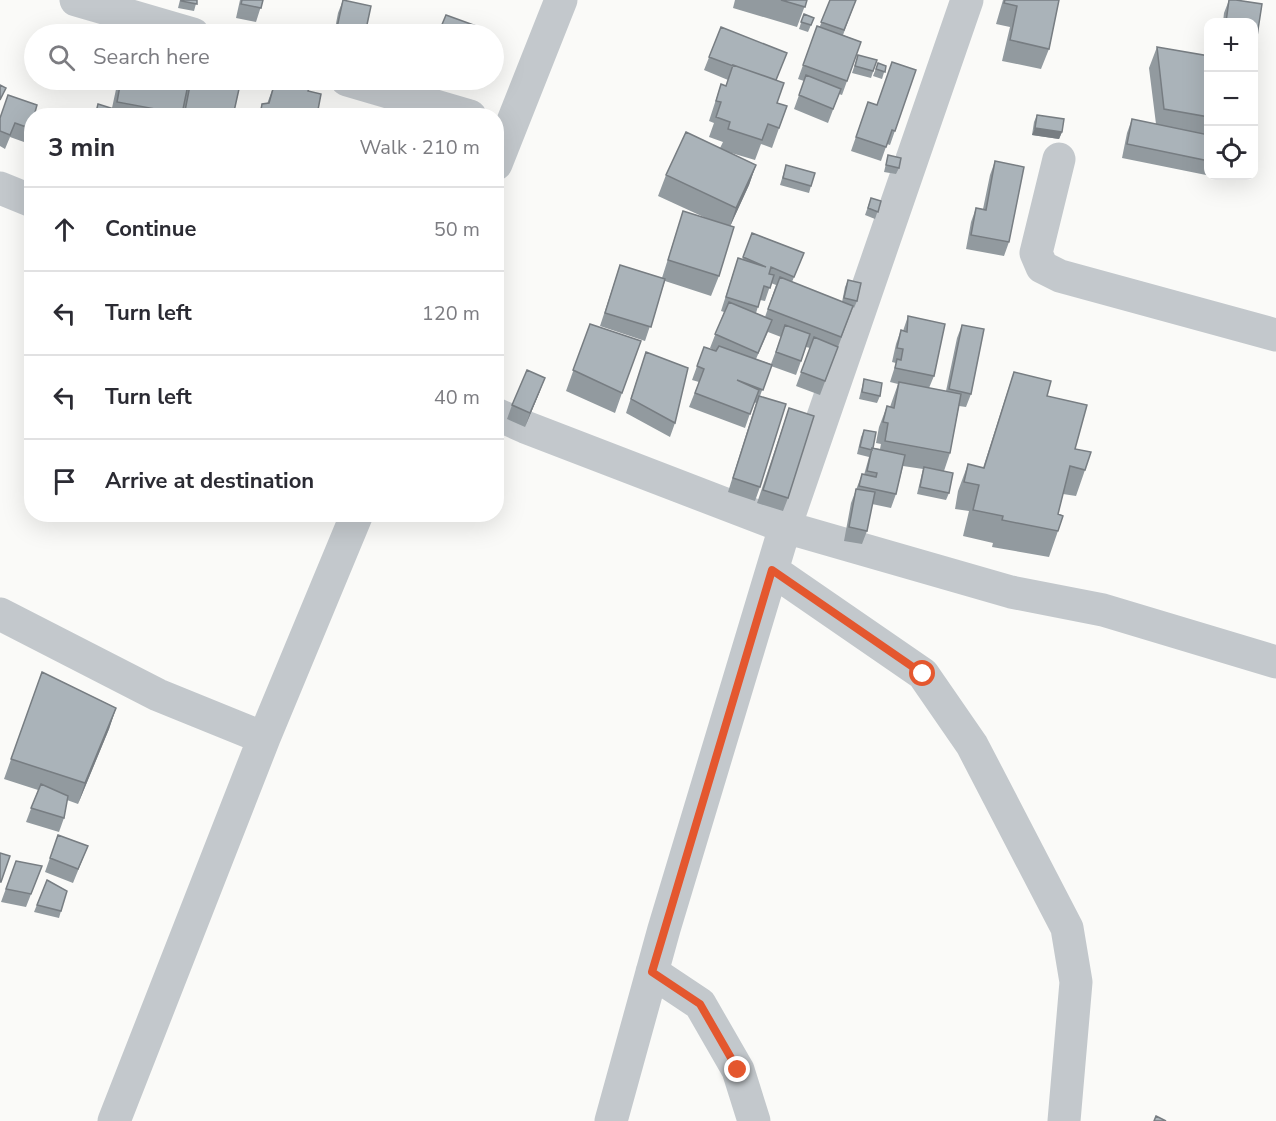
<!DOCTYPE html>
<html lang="en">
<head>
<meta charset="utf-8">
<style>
  :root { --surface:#fff; --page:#f2f2f3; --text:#2b2b33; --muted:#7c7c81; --line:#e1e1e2 }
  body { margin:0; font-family:"Nunito Sans",sans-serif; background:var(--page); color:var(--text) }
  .controls { position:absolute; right:18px; top:18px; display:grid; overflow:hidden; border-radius:12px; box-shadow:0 6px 24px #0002 }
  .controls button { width:54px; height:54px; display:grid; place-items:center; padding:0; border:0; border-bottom:2px solid var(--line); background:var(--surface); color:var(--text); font:30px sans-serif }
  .stop { position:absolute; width:18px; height:18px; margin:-14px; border:4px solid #e4572e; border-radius:50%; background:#fff }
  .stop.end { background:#e4572e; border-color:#fff; box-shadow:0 2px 6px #0008 }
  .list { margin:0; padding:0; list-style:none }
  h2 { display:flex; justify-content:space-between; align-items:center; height:78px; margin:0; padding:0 24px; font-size:26px }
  h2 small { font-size:20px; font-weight:400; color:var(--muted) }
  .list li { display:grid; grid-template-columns:39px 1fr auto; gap:18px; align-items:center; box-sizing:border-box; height:84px; padding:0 24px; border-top:2px solid var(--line) }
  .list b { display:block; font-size:22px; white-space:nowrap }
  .list em { font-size:20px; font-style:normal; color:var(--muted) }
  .icon { flex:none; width:33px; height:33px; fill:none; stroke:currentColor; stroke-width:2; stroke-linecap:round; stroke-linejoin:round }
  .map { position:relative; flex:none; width:1276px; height:1121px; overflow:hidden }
  .search { position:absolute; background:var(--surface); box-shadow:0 6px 24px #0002; left:24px; top:24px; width:480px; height:66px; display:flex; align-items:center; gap:15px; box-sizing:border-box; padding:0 21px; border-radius:33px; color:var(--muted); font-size:22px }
  .panel { position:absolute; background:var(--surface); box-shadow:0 6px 24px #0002; left:24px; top:108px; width:480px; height:414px; border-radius:24px }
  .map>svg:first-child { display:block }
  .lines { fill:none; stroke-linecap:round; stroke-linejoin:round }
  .minor { stroke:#c3c8cc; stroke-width:33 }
  .wall { fill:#929a9f; fill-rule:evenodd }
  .shaded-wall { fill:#777d82 }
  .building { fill:#aab3b9; stroke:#777d82; stroke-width:1.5 }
  .route { stroke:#e4572e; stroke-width:8 }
</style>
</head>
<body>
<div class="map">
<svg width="1276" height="1121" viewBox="0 0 1276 1121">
  <rect width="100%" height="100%" fill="#fafaf8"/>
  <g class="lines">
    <path class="minor" d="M76 0 193 34
      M347 80 470 116
      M1059 159 1036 253 1042 267 1060 276 1276 335
      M496 164 561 0
      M0 188 32 201
      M496 414 525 427 785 527 1011 592 1103 610 1276 662
      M772 570 923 674 972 745 1067 928 1076 982 1064 1121
      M0 614 158 695 264 738 357 514
      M652 972 700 1004 738 1070 754 1121
      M114 1121 264 738
      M611 1121 664 929 785 527 967 0"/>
  </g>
  <path class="wall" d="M180 0H197L194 11 178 8Z
    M240 0H263L256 22 236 18Z
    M343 0 365 34H334L338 13Z
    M735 0H807L797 27 733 8Z
    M830 0H856L843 35 861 42 842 95 839 94 828 123 794 109 804 81 798 79 817 26H820Z
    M1003 0H1059L1049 49 1041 69 1002 61 1010 27 996 24Z
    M1229 0H1236L1262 4 1255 49 1254 54V22H1223L1224 13Z
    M804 14 814 18 808 32 799 29Z
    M721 27 776 80 777 103 787 106 772 148 761 144 755 160 728 152 756 165 749 185 730 226 719 276 711 296 665 281 645 341 600 326 620 265 662 278 683 211 708 219 658 196 666 175 720 148 723 142 709 137 714 123 709 121 721 84 726 86 728 80 704 70Z
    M1157 47 1209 56V176H1217L1216 177 1122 158 1127 133 1132 119 1156 124 1149 68Z
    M858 55 877 60 871 78 852 73Z
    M878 63 886 66 882 79 873 76Z
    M916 70 890 145 887 144 881 161 851 151 868 102 877 105Z
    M118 80H241L233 116H94L112 108Z
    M275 82 308 91 317 115 319 116H258L262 104H267Z
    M1037 115 1062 132 1059 139 1032 135 1034 122Z
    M0 117 32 121 24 142 10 137 5 149 0 146Z
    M888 155 899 168 896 174 884 172Z
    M995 161 1009 242 1004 256 966 249 971 222 976 208 983 209 990 175Z
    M786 165 811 186 809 193 780 185Z
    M871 198 881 201 875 219 865 215Z
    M752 233 804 253 792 282 842 302 845 287 848 280 857 301 854 308 853 307 820 395 796 386 810 348 806 347 796 375 771 366 760 396V487L755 501 728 492 756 403 754 402 745 428 689 407 699 382 692 380 704 347 716 351 710 348 724 312 721 311 738 258 742 260ZM771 283 776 285 765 317 756 313 760 300 765 301ZM768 332 781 337 771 364 756 359Z
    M908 316 934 376 929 388 946 391 957 338 962 325 971 394 966 407 959 406 950 453 944 471 949 493 946 500 917 494 923 469 903 466 896 494 891 508 872 504 867 531 862 544 844 541 851 503 862 474 864 475 869 457 857 454 861 437 864 430 873 448 880 449 881 444 876 443 879 427 887 406 890 407 898 384 890 382 896 363 892 362 896 344 901 330 903 331Z
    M590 324 622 393 615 413 566 391Z
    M646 352 675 423 670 437 626 413Z
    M1014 372 1047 396 1085 470 1076 496 1063 494 1058 514V531L1049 557 992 547 993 543 963 536 969 511 955 509 958 491 968 464 983 468 1005 399Z
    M864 379 880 396 877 403 859 399Z
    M540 391 525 427 507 419 512 405Z
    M789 408 788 498 783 511 757 503Z
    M42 672 116 708 109 729 78 804 67 800 64 818 59 832 26 822 38 790 4 779Z
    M58 835 88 846 73 883 45 872Z
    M16 861 42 866 26 907 1 902Z
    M47 880 61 911 59 918 34 912Z"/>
  <path class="shaded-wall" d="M1035 128 1062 132 1059 139 1032 135Z
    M756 165 749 185 729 229 736 208Z
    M1228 176H1241L1240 178Z
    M545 378 540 391 525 427 530 413Z
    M116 708 109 729 78 804 85 783Z"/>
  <path class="building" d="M181 0H197V4L181 1Z
    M242 0H263L261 8 241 4Z
    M343 0 371 6 365 34H348L336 32Z
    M781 0H807L805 7Z
    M830 0H856L844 30 821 22Z
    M1005 0H1059L1049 49 1010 40 1017 6 1004 3Z
    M1229 0H1236L1262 4 1255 49H1254V22H1226Z
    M804 14 814 18 811 25 801 22Z
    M446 15 479 27 476 34H438Z
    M817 26 861 42 847 81 803 65Z
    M721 27 787 53 776 80 733 65V66L709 57Z
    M152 29 176 33V34H151Z
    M1157 47 1209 56V117L1164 109Z
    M858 55 877 60 873 71 855 66Z
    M892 62 916 70 895 131 892 130 886 147 856 137 868 102 877 105Z
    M878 63 886 66 885 72 876 69Z
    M733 65 784 83 777 103 787 106 779 128 768 124 762 140 728 129 730 122 716 117 721 102 716 101 721 84 726 86Z
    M806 75 841 89 833 109 799 95Z
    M121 80H189L182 114 117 102Z
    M191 80H241L233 116H184Z
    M311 81 308 91 321 94 317 115 319 116H260L262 104 269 103 275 82 285 85Z
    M0 85 6 88 0 100Z
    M8 95 37 105 34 116H32V121L29 128 15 123 10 135 0 131V118Z
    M98 104 136 116H95Z
    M1037 115 1064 119 1062 132 1035 128Z
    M1132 119 1209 135V161L1127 144Z
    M686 132 756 165 736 208 666 175Z
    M888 155 901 158 899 168 886 165Z
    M995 161 1024 167 1009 242 971 235 976 208 986 210Z
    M786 165 815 173 811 186 783 178Z
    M871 198 881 201 878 212 868 208Z
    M683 211 734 227 719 276 668 260Z
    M752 233 804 253 794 277 771 267 769 274 774 275 770 288 764 286 758 307 726 297 738 258 766 267 743 257Z
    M620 265 665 279 651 327 605 313Z
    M780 277 853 306 841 337 768 309Z
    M848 280 861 283 857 301 844 298Z
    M729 302 772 320 758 353 715 334Z
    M908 316 945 324 934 376 895 368 897 359 901 360 903 349 897 348 901 330 907 332Z
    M590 324 641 341 622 393 573 370Z
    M785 325 810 334 801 361 776 352Z
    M962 325 984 329 971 394 949 389Z
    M814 337 838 347 825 381 801 372Z
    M719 346 772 365 763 390 737 380 759 390 750 414 695 393 704 369 697 366 704 347 716 351Z
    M646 352 688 368 675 423 631 399Z
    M527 370 545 378 530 413 512 405Z
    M1014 372 1051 381 1047 396 1087 405 1075 449 1091 452 1085 470 1070 466 1058 514 1063 516 1058 531 1002 520 1003 516 973 510 979 485 964 482 968 464 984 468Z
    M864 379 882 383 880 396 862 392Z
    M899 382 961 394 950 453 885 441 888 423 883 422 887 406 894 408Z
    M759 396 786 404 760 487 733 478Z
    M789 408 814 416 788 498 763 490Z
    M864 430 876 432 873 448H872V450L860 447Z
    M872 448 905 455 896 494 859 486 862 474 876 477 877 473 867 471Z
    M924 467 953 473 949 493 920 487Z
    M856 489 875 492 867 531 849 527Z
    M42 672 116 708 85 783 11 759Z
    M41 784 68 796 64 818 31 808Z
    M58 835 88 846 78 869 50 858Z
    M0 853 10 856 1 882H0Z
    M16 861 42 866 31 894 6 889Z
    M47 880 67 891 61 911 37 905Z
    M1156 1116 1166 1121H1154Z"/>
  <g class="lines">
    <path class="route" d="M738 1070 700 1004 652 972 772 570 923 674"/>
  </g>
</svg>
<div class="controls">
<button>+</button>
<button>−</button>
<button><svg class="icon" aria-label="locate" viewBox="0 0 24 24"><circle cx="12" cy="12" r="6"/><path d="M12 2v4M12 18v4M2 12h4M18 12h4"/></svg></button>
</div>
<div class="stop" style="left:923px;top:674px"></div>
<div class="stop end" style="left:738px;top:1070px"></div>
<div class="search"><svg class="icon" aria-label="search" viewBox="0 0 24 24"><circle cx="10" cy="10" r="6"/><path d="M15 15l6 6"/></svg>Search here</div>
<section class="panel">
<h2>3 min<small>Walk · 210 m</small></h2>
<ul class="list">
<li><svg class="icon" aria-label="ahead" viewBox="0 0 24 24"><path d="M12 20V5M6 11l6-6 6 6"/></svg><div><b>Continue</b></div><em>50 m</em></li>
<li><svg class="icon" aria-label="left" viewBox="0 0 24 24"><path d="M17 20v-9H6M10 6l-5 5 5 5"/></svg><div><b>Turn left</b></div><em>120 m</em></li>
<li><svg class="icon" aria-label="left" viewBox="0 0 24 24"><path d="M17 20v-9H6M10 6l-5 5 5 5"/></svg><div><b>Turn left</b></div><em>40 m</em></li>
<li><svg class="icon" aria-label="arrive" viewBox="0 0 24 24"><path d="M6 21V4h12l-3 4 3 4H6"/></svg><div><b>Arrive at destination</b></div></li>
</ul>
</section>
</div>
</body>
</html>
